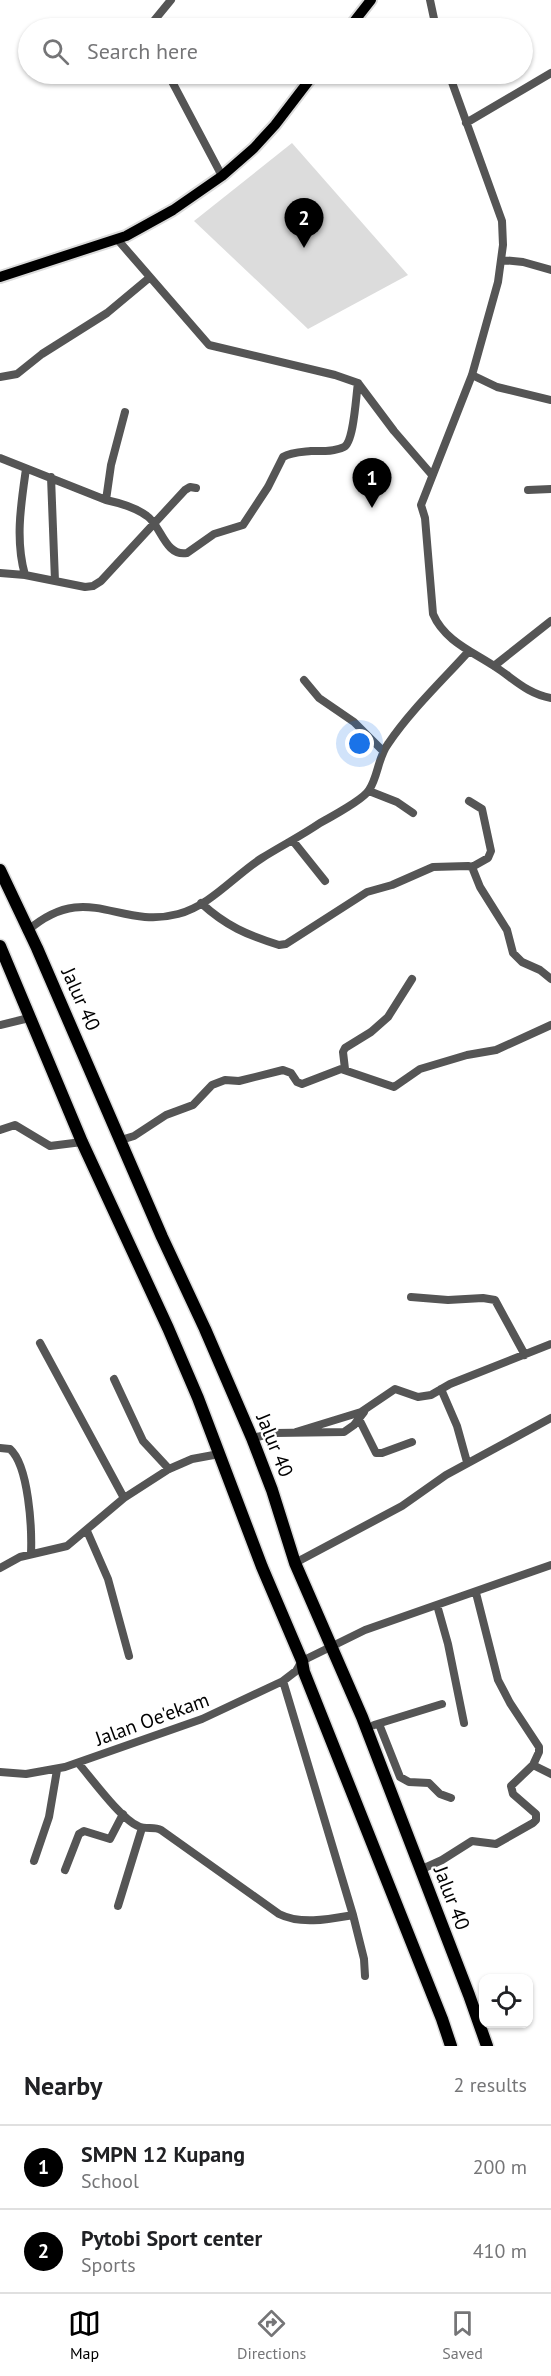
<!DOCTYPE html>
<html lang="en">
<head>
<meta charset="utf-8">
<style>
  :root { --surface:#fff; --page:#f6f6f6; --text:#202124; --muted:#757577; --line:#e0e0e0; --accent:#000 }
  body { margin:0; font-family:"PT Sans",sans-serif; background:var(--page); color:var(--text) }
  .controls { position:absolute; right:18px; bottom:18px; display:grid; overflow:hidden; border-radius:12px; box-shadow:0 2px 4px #0004 }
  .controls button { width:54px; height:54px; display:grid; place-items:center; padding:0; border:0; border-bottom:2px solid var(--line); background:var(--surface); color:var(--text); font:30px sans-serif }
  .you { position:absolute; left:360px; top:744px; width:21px; height:21px; margin:-15px; border:4px solid #fff; border-radius:50%; background:#1a73e8; box-shadow:0 0 0 9px #1a73e833 }
  .badge { display:grid; place-items:center; width:39px; height:39px; border-radius:50%; background:var(--accent); color:#fff; font-size:20px; font-weight:700 }
  .pin { position:absolute; translate:-50% -50px; filter:drop-shadow(0 2px 3px #0008) }
  .pin::after { content:''; position:absolute; top:32px; width:21px; height:18px; background:inherit; clip-path:polygon(0 0,100% 0,50% 100%) }
  .list { margin:0; padding:0; list-style:none }
  h2 { display:flex; justify-content:space-between; align-items:center; height:78px; margin:0; padding:0 24px; font-size:26px }
  h2 small { font-size:20px; font-weight:400; color:var(--muted) }
  .list li { display:grid; grid-template-columns:39px 1fr auto; gap:18px; align-items:center; box-sizing:border-box; height:84px; padding:0 24px; border-top:2px solid var(--line) }
  .list b { display:block; font-size:22px; white-space:nowrap }
  .list p { margin:0; font-size:20px; white-space:nowrap; color:var(--muted) }
  .list em { font-size:20px; font-style:normal; color:var(--muted) }
  .icon { flex:none; width:33px; height:33px; fill:none; stroke:currentColor; stroke-width:2; stroke-linecap:round; stroke-linejoin:round }
  .map { position:relative; flex:none; width:551px; height:2046px; overflow:hidden }
  .search { position:absolute; background:var(--surface); box-shadow:0 2px 4px #0004; left:18px; right:18px; top:18px; height:66px; display:flex; align-items:center; gap:15px; box-sizing:border-box; padding:0 21px; border-radius:33px; color:var(--muted); font-size:22px }
  .sheet { height:246px; background:var(--surface) }
  nav { display:flex; justify-content:space-around; align-items:center; box-sizing:border-box; height:84px; border-top:2px solid var(--line); background:var(--surface); font-size:16px; color:var(--muted) }
  nav a { display:grid; justify-items:center; gap:3px }
  nav .on { color:var(--accent) }
  .map>svg:first-child { display:block }
  .green { fill:#dcdcdc }
  .lines { fill:none; stroke-linecap:round; stroke-linejoin:round }
  .major-casing { stroke:#dbdbdb; stroke-width:14 }
  .highway-casing { stroke:#dbdbdb; stroke-width:15 }
  .minor { stroke:#555; stroke-width:8 }
  .major { stroke:#000; stroke-width:10 }
  .highway { stroke:#000; stroke-width:12 }
  .labels { text-anchor:middle; dominant-baseline:central; stroke-width:4.5; stroke-linejoin:round; paint-order:stroke }
  .street-label { font-size:20px; fill:#000; stroke:#fff }
</style>
</head>
<body>
<div class="map">
<svg width="551" height="2046" viewBox="0 0 551 2046">
  <rect width="100%" height="100%" fill="#fff"/>
  <path class="green" d="M292 143 408 275 308 329 194 221Z"/>
  <g class="lines">
    <defs>
      <path id="major" d="M349 28 371 0
        M0 277 126 236 173 210 222 176 254 148 275 125 314 74"/>
      <path id="highway" d="M0 870 37 948 162 1237 205 1329 252 1438 272 1490 295 1563 362 1717 469 1995 487 2046
        M0 946 82 1142 168 1328 198 1398 262 1567 302 1661 304 1672 442 2019 451 2046"/>
    </defs>
    <use href="#major" class="major-casing"/>
    <use href="#highway" class="highway-casing"/>
    <path class="minor" d="M430 0 436 28
      M148 28 171 0
      M168 74 222 176
      M449 74 502 221 503 245 498 282 472 375 421 505 425 518 433 614C444 640 471 651 494 666 513 678 527 694 551 698
      M466 123 551 73
      M117 239 209 345 335 375 358 383 394 431 432 475
      M502 260 523 262 551 270
      M472 375 497 387 551 400
      M0 377 17 374 42 354 107 313 149 278
      M0 458 106 500C120 503 135 507 147 516 161 525 165 557 187 553L214 534 243 525 268 487 283 457C291 452 302 452 311 451 321 451 334 452 344 447 354 442 356 395 358 383
      M26 469C21 504 15 540 25 575L85 587 93 586 101 581 185 490 190 487 196 488
      M51 477 55 581
      M528 490 551 489
      M106 500 111 465 125 412
      M0 573 25 575
      M494 666 551 621
      M304 680 319 698 354 722 383 751
      M369 791 397 802 413 813
      M469 801 482 809 491 851 488 858 472 867
      M293 841 325 881
      M201 903C226 926 247 935 279 945L286 944 367 892 392 885 433 867 468 866 472 867 480 887 507 930 513 953 522 962 540 970 551 979
      M27 931C87 879 118 930 178 914 210 906 235 875 262 858 281 846 301 836 320 823 331 817 364 799 369 790 378 777 378 757 388 744 411 710 442 681 469 651
      M0 1025 29 1018
      M345 1069 343 1052 345 1048 371 1032 388 1017 412 979
      M0 1130 15 1125 50 1146 82 1142
      M121 1140 134 1136 166 1115 193 1105 212 1085 225 1080 239 1081 283 1070 291 1073 297 1082 302 1084 341 1069 394 1087 420 1069 467 1055 496 1050 551 1025
      M411 1297 448 1300 483 1298 495 1300 525 1355
      M40 1343 124 1498
      M114 1379 143 1441 169 1469
      M441 1389 457 1426 467 1462
      M358 1417 376 1453H382L412 1442
      M296 1432 361 1412 395 1389 418 1397 431 1395 450 1384 551 1344
      M252 1438 275 1433 344 1432 354 1425 364 1412
      M0 1448 10 1449C29 1466 32 1529 31 1554
      M87 1531 108 1579 129 1656
      M295 1563 402 1506 446 1475 551 1418
      M0 1568 20 1557 67 1546 124 1498 169 1469 192 1459 219 1454
      M476 1593 498 1680 510 1703 539 1747V1752L533 1765
      M437 1605 448 1644 464 1723
      M283 1681 353 1915 364 1959 365 1976
      M379 1724 400 1777 409 1782 429 1783 440 1794 451 1798
      M374 1725 442 1704
      M79 1764C92 1779 121 1819 138 1826 146 1830 154 1826 161 1830L279 1914C301 1925 330 1919 353 1915
      M0 1772 26 1774 65 1767 202 1719 283 1681 296 1671 302 1661 365 1630 551 1565
      M34 1861 49 1817 57 1770
      M65 1870 79 1834 84 1831 110 1839 123 1814
      M420 1870 442 1860 472 1841 496 1844 533 1823 536 1820V1814L513 1794 511 1786 533 1765 551 1774
      M118 1906 142 1828"/>
    <use href="#major" class="major"/>
    <use href="#highway" class="highway"/>
  </g>
  <g class="labels">
    <g class="street-label">
      <text transform="translate(81 999) rotate(66)">Jalur 40</text>
      <text transform="translate(275 1445) rotate(68)">Jalur 40</text>
      <text transform="translate(152 1719) rotate(-20)">Jalan Oe'ekam</text>
      <text transform="translate(452 1898) rotate(69)">Jalur 40</text>
    </g>
  </g>
</svg>
<div class="controls">
<button><svg class="icon" aria-label="locate" viewBox="0 0 24 24"><circle cx="12" cy="12" r="6"/><path d="M12 2v4M12 18v4M2 12h4M18 12h4"/></svg></button>
</div>
<div class="you"></div>
<div class="pin badge" style="left:372px;top:508px">1</div>
<div class="pin badge" style="left:304px;top:248px">2</div>
<div class="search"><svg class="icon" aria-label="search" viewBox="0 0 24 24"><circle cx="10" cy="10" r="6"/><path d="M15 15l6 6"/></svg>Search here</div>
</div>
<section class="sheet">
<h2>Nearby<small>2 results</small></h2>
<ul class="list">
<li><span class="badge">1</span><div><b>SMPN 12 Kupang</b><p>School</p></div><em>200 m</em></li>
<li><span class="badge">2</span><div><b>Pytobi Sport center</b><p>Sports</p></div><em>410 m</em></li>
</ul>
</section>
<nav>
<a class="on"><svg class="icon" aria-label="map" viewBox="0 0 24 24"><path d="M3 6l6-2 6 2 6-2v14l-6 2-6-2-6 2zM9 4v14M15 6v14"/></svg>Map</a>
<a><svg class="icon" aria-label="directions" viewBox="0 0 24 24"><path d="M12 3l9 9-9 9-9-9zM9 14v-3h6M13 9l2 2-2 2"/></svg>Directions</a>
<a><svg class="icon" aria-label="saved" viewBox="0 0 24 24"><path d="M7 4h10v16l-5-4-5 4z"/></svg>Saved</a>
</nav>
</body>
</html>
